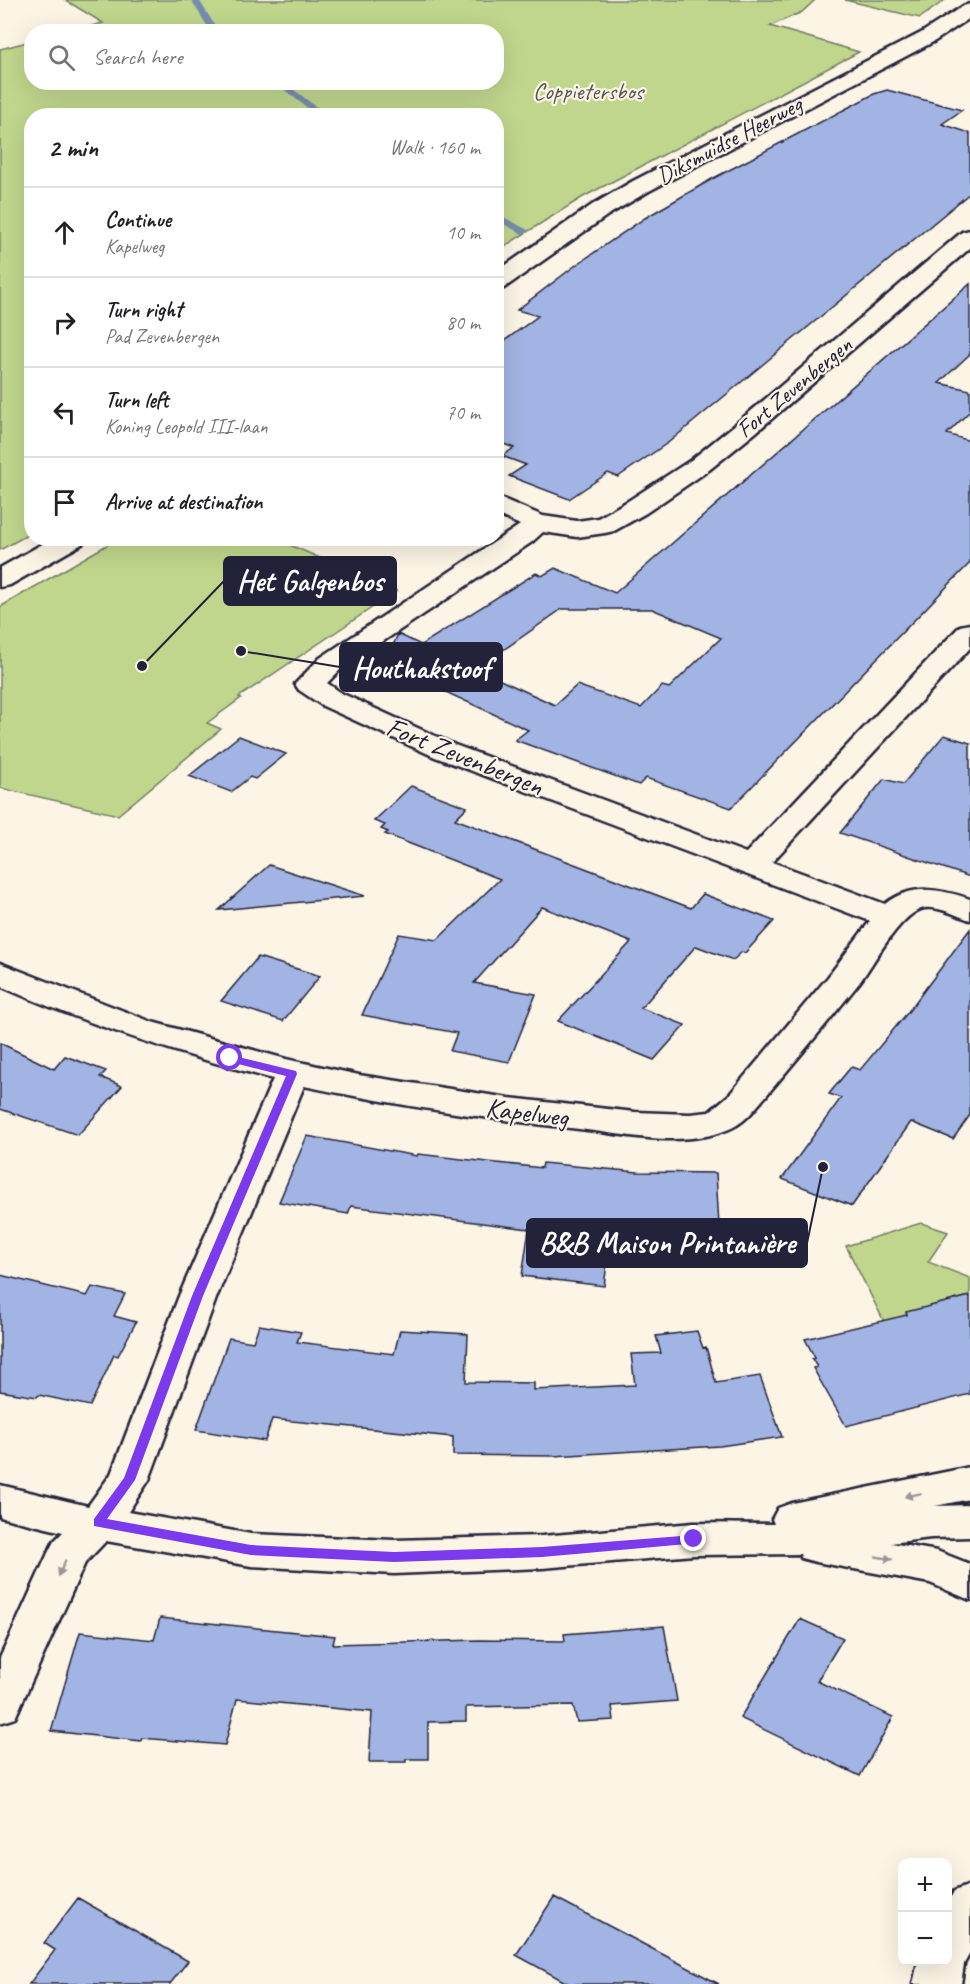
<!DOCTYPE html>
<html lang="en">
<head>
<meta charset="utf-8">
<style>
  :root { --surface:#fff; --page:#f2f2f2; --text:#202124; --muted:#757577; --line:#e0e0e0 }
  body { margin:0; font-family:Caveat,sans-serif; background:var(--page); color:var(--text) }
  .controls { position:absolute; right:18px; bottom:18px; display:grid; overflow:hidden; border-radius:12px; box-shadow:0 6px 24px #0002 }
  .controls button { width:54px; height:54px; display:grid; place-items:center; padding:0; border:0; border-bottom:2px solid var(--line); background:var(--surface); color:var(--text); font:30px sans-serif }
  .stop { position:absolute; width:18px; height:18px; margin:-14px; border:4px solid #7c3aed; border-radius:50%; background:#fff }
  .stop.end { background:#7c3aed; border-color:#fff; box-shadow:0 2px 6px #0008 }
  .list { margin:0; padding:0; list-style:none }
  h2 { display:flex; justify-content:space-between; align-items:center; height:78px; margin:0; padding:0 24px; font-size:26px }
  h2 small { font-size:20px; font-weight:400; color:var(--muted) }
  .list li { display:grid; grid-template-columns:39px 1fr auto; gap:18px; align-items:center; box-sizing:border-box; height:90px; padding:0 24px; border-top:2px solid var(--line) }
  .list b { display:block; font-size:22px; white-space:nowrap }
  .list p { margin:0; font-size:20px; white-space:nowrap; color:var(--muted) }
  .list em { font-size:20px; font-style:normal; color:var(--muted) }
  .icon { flex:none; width:33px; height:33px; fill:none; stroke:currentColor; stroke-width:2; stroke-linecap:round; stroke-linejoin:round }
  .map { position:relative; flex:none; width:970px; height:1984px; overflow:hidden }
  .search { position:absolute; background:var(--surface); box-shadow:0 6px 24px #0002; left:24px; top:24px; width:480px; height:66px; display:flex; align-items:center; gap:15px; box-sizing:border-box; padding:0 21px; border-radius:24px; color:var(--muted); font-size:22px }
  .panel { position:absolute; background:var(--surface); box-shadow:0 6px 24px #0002; left:24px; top:108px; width:480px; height:438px; border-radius:24px }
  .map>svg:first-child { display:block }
  .green { fill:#bfd68c; stroke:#707c64; stroke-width:1.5 }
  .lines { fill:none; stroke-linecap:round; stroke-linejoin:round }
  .stream { fill:#778dac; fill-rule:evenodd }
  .building { fill:#a2b4e3; stroke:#22223b; stroke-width:1.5; fill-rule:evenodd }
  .minor-casing { stroke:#22223b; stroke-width:5 }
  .major-casing { stroke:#22223b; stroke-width:5 }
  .minor { fill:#fcf5e5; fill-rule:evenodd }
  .major { fill:#fcf5e5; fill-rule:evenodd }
  .oneway { fill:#9a9698 }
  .route { fill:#7c3aed }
  .labels { text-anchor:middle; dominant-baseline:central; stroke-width:4.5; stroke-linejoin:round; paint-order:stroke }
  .far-park-label { font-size:24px; fill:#515853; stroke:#fcf5e5 }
  .far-street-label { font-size:24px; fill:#22223b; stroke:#fcf5e5 }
  .street-label { font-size:28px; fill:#22223b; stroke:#fcf5e5 }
  .leader { fill:none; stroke:#22223b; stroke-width:2 }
  .callout-dot { fill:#22223b; stroke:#fcf5e5; stroke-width:2 }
  .callout { fill:#22223b; stroke:#22223b; stroke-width:2 }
  .callout-label { font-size:30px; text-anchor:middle; font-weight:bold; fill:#fff }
</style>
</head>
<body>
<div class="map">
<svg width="970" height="1984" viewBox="0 0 970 1984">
  <rect width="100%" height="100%" fill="#fcf5e5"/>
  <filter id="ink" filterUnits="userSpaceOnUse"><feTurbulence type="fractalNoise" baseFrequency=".0167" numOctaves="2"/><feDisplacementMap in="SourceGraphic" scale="12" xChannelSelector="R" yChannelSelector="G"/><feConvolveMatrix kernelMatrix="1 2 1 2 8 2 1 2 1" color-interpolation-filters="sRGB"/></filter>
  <g filter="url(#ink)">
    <path class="green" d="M65 0H815L802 12 770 26 859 52 583 197 497 251 496 116H32L31 533 0 550V49L31 41 32 82H496V32L71 31 103 23Z
      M845 0H945L920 18Z
      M117 539H276L397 591 239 697 241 698 207 723 221 729 118 815 0 788V607Z
      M921 1223 948 1232 928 1262 970 1278V1296L906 1313 954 1393 923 1399 846 1246Z"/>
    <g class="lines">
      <path class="stream" d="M191 0H199L219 32H211Z
        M274 82H284L328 116H318Z
        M496 213 528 230 529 232 522 234 496 220Z"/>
    </g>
    <path class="building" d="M887 90 962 110 942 124 970 133V193L669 442 618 477 608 473 569 499 509 476 526 465 502 456 514 448 496 441V347L538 316 517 310 576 265 645 218 712 179 874 94Z
      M970 284V354L939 383 970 390V411L947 434 970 441V563L731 808 646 778 639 785 515 740 528 730 385 664 398 634 421 645 536 573 542 576 555 568 615 593ZM562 609H652L721 638 669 688 662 686 641 708 577 685 555 705 476 669Z
      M944 735 970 743V877L840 833 884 779 903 784Z
      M239 736 286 754 255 779 250 777 231 792 189 776Z
      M411 786 467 807 455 819 691 908 703 894 774 921 745 953 742 952 733 960 696 946 641 1008 685 1025 654 1060 558 1021 631 942 542 907 474 983 536 994 509 1062 450 1051 457 1033 362 1015 399 934 437 940 500 879 385 834 388 832 381 829 385 825 374 821Z
      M269 865 365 896 219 910Z
      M970 929V1115L953 1139 911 1122 852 1206 782 1179 841 1098 829 1094 851 1067 860 1070 908 1012Z
      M258 957 320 976 283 1021 221 1001Z
      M0 1043 54 1069 65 1056 106 1071 100 1077 122 1086 78 1135 0 1109Z
      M307 1136 417 1156 418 1154 542 1168 543 1163 638 1172 716 1173 720 1243 610 1241 604 1286 522 1276 529 1229 351 1206 348 1214 279 1202Z
      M0 1275 87 1296 92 1287 125 1294 114 1316 136 1322 118 1356 114 1355 90 1406 39 1395 37 1397 0 1391Z
      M970 1296V1394L846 1426 813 1368 817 1367 812 1359 815 1358 805 1339 907 1315 906 1312Z
      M259 1325 301 1332 297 1342 394 1354 400 1330 468 1334 466 1382 534 1383V1390L635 1385 631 1354 661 1353 656 1336 697 1331 703 1348 706 1347 716 1383 760 1376 782 1437 720 1446 553 1456 453 1455V1437L272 1419 265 1441 196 1430 229 1338 253 1342Z
      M160 1618 335 1636 333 1644 479 1640 565 1641 564 1634 664 1626 677 1701 612 1706 614 1720 577 1722 573 1705 466 1707V1721L428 1722V1759H406V1762H369L372 1712 237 1699 225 1745 142 1738 141 1741 51 1731 80 1632 154 1640Z
      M800 1619 843 1638 817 1681 893 1717 860 1776 740 1718Z
      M554 1897 719 1984H569L516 1955Z
      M78 1898 188 1961 170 1984H29L55 1950 44 1943Z"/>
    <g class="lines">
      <defs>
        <path id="minor" d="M970 4V18L935 41 649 191 608 215 504 288 496 290V272L592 205 633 181 921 33 963 6Z
          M970 230V248L755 433 709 470 646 513 614 531 605 533 577 537 543 532 532 542 340 670 327 683 343 694 455 745 746 853 960 626 970 624V648L772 862 885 904C912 883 940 889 970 899V920C957 916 935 904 921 909 898 917 874 963 859 983 825 1026 789 1069 753 1111 740 1126 726 1132 706 1136 665 1144 620 1134 579 1129 487 1119 395 1105 304 1086L217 1296 149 1480 128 1512 251 1534 394 1540 542 1536 694 1523 774 1524 772 1519 778 1508 792 1503 970 1467V1499L935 1506 970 1505V1537L931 1538 891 1543 937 1551 970 1564V1600L930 1583 816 1562 801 1558 800 1554 694 1555 542 1568 394 1574 251 1566 106 1541 85 1563 15 1718 0 1723V1658L48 1553 54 1541 63 1532 0 1517V1485L88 1506 111 1474 179 1296 273 1079C179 1054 89 1025 0 986V963L152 1022 286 1059 359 1075 509 1098 635 1112 690 1114 709 1112 729 1095 828 977 870 921 435 757 323 706 299 690 295 684 320 658 520 525 496 514V496L543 516 577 521 598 518 628 501 691 460 737 423 962 232Z
          M53 538H86L82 544 10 585 0 587V568Z"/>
        <path id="major" d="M970 1885V1953L964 1964 961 1984H913L918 1962H948V1903L954 1891Z"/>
      </defs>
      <use href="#minor" class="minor-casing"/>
      <use href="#major" class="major-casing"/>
      <use href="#minor" class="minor"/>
      <use href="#major" class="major"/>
    </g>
    <defs><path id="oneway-solid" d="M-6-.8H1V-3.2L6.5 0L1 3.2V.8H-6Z" transform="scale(1.5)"/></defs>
    <g class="oneway">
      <use href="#oneway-solid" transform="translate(913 1495) rotate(168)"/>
      <use href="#oneway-solid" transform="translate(884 1558) rotate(10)"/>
      <use href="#oneway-solid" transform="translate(62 1568) rotate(114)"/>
    </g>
  </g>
  <path class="route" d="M230 1055 296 1071 297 1074 203 1296 135 1480 107 1519 251 1545 394 1552 542 1547 694 1535 700 1539 698 1543 542 1557 394 1562 251 1555 94 1526V1519L124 1478 192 1296 286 1076 226 1061V1056Z"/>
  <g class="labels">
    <g class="far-park-label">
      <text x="588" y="91">Coppietersbos</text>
    </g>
    <g class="far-street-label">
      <text transform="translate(729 140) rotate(-28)">Diksmuidse Heerweg</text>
      <text transform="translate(794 387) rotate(-40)">Fort Zevenbergen</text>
    </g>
    <g class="street-label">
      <text transform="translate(465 756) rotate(22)">Fort Zevenbergen</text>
      <text transform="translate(527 1112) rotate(7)">Kapelweg</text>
    </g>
  </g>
  <path class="leader" d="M142 666L224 581M241 651L340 667M823 1167L807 1243"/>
  <g class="callout-dot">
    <circle cx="142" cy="666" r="6"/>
    <circle cx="241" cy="651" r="6"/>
    <circle cx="823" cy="1167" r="6"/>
  </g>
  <g class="callout">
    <rect x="224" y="557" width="172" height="48" rx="6"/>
    <rect x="340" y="643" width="162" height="48" rx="6"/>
    <rect x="527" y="1219" width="280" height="48" rx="6"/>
  </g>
  <g class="callout-label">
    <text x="310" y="591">Het Galgenbos</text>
    <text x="421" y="678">Houthakstoof</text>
    <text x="667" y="1253">B&amp;B Maison Printanière</text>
  </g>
</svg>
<div class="controls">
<button>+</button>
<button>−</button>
</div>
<div class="stop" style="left:230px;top:1058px"></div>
<div class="stop end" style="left:694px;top:1539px"></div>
<div class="search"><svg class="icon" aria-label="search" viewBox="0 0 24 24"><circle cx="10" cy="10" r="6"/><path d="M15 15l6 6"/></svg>Search here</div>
<section class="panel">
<h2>2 min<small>Walk · 160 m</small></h2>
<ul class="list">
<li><svg class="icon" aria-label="ahead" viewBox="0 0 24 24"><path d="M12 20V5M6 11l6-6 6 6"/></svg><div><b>Continue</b><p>Kapelweg</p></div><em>10 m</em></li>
<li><svg class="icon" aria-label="right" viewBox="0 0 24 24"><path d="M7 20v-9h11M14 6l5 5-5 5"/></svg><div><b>Turn right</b><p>Pad Zevenbergen</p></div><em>80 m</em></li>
<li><svg class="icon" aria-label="left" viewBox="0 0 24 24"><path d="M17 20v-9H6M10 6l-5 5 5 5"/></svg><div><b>Turn left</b><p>Koning Leopold III-laan</p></div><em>70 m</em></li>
<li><svg class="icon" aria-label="arrive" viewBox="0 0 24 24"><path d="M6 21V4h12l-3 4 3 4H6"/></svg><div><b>Arrive at destination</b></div></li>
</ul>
</section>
</div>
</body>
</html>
